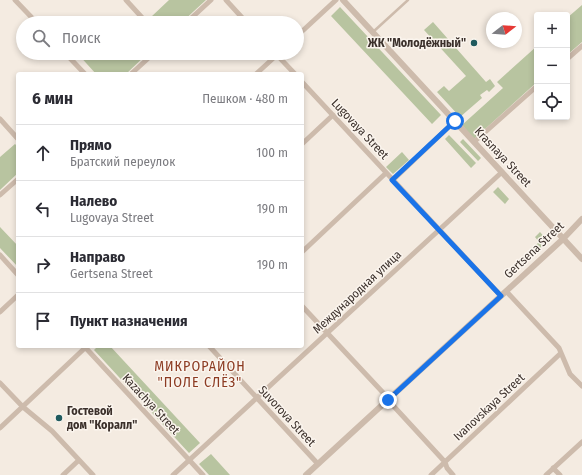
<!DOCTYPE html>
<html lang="ru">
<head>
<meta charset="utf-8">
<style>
  :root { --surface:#fff; --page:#f2f2f3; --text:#2b2b33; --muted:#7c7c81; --line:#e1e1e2 }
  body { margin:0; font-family:"Fira Sans Condensed",sans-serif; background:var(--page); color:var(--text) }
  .controls { position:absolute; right:12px; top:12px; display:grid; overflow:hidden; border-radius:4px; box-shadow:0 2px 6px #0003 }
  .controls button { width:36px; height:36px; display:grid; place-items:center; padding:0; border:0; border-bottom:1px solid var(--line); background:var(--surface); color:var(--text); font:20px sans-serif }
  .compass { position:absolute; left:486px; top:12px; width:36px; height:36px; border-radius:50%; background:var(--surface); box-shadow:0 2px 6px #0003; rotate:73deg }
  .stop { position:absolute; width:12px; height:12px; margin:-9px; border:3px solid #1a73e8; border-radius:50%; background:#fff }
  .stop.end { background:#1a73e8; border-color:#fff; box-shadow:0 1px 4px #0008 }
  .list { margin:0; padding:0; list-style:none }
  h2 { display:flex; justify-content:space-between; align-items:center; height:52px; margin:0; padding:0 16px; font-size:17px }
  h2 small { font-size:13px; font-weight:400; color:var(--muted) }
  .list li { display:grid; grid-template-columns:26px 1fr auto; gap:12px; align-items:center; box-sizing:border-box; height:56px; padding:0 16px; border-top:1px solid var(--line) }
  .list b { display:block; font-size:15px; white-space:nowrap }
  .list p { margin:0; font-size:13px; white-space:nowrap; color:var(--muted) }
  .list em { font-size:13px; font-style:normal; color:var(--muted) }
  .icon { flex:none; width:22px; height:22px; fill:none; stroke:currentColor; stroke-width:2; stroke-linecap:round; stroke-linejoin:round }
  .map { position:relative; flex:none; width:582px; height:475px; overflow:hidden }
  .search { position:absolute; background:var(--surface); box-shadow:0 2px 6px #0003; left:16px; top:16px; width:288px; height:44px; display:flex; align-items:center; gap:10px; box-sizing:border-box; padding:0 14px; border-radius:22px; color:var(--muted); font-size:15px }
  .panel { position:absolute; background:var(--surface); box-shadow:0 2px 6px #0003; left:16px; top:72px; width:288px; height:276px; border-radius:4px }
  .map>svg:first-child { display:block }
  .green { fill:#b8c4a0 }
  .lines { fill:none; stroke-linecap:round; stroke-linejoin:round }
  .service { stroke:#cdbbac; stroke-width:2.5 }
  .minor { stroke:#cdbbac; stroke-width:5 }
  .tertiary { stroke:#cdbbac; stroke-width:6 }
  .route { stroke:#1a73e8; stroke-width:5 }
  .poi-dot { fill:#1f5a5e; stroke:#fbf5ee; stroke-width:1.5 }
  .labels { text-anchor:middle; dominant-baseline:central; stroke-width:3; stroke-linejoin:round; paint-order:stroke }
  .poi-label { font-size:12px; font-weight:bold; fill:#3b302b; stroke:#fbf5ee; text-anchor:end }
  .street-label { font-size:12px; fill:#3b302b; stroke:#fbf5ee }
  .quarter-label { font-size:14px; letter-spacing:1px; fill:#8c3b22; stroke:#fbf5ee }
</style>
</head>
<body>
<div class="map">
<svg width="582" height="475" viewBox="0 0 582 475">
  <rect width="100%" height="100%" fill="#f4ebe1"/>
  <path class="green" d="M169 0H206L181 23H157L151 17Z
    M582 5V42L567 55V18Z
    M340 7 441 115 432 124 331 16Z
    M433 22 486 82 490 79 495 86 489 92 487 90 480 95 482 98 460 117 437 92 444 86 449 91 466 76 424 30Z
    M537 46V82L474 139 462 125 503 88 497 82Z
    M77 53H98L105 60 112 53H148L126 74H96Z
    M449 135 476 163 471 168 445 139Z
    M463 139 481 158 478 161 460 142Z
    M15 144 18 147V173L0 190V157Z
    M402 152 409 160 393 174 386 167Z
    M498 187 509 199 505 204 493 192Z
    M0 227 18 246V267L0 248Z
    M540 232 548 241 521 266 518 262 539 242 535 237Z
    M98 346H110L200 443 189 453 94 350Z
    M211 454 230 475H209L199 464Z"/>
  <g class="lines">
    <path class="service" d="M373 32 408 0"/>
    <path class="minor" d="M15 0 37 23
      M126 0 147 23
      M226 0 247 23
      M186 23 211 0
      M297 36 336 0
      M65 53 85 74
      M276 54 295 74
      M567 59 582 46
      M131 74 154 53
      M256 74 279 53
      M302 82 501 296
      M0 119 18 139
      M474 142 537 86
      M302 144 333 115
      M393 180 455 121
      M0 195 18 179
      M302 252 386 173
      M0 255 18 275
      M506 291 559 348 570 374 582 386
      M302 306 389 399
      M0 312 18 295
      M84 346 203 475
      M209 346 318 464
      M0 383 23 407 52 431 93 475
      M388 400 445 462 447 468 453 475
      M0 428 87 346
      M553 468 560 475
      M63 475 79 460
      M173 475 502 172
      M431 475 561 353
      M546 475 582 442"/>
    <path class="tertiary" d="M343 0 582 259
      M306 475 563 239 582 219"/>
  </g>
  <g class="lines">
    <path class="route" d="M388 400 501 296 392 180 455 121"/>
  </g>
  <g class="poi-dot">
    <circle cx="474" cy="43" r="4"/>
    <circle cx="59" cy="418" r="4"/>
  </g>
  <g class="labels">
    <g class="poi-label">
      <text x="466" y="43">ЖК "Молодёжный"</text>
      <text x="67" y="411" text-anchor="start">Гостевой<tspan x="67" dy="14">дом "Коралл"</tspan></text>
    </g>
    <g class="street-label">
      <text transform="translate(360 129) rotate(47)">Lugovaya Street</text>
      <text transform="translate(503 157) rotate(47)">Krasnaya Street</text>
      <text transform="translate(534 250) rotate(-43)">Gertsena Street</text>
      <text transform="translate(357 292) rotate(-43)">Международная улица</text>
      <text transform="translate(151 404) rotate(47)">Kazachya Street</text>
      <text transform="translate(489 407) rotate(-43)">Ivanovskaya Street</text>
      <text transform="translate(287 416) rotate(47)">Suvorova Street</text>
    </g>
    <g class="quarter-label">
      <text x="200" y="366">МИКРОРАЙОН<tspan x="200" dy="16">"ПОЛЕ СЛЁЗ"</tspan></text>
    </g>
  </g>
</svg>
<div class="controls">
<button>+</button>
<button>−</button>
<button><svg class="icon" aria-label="locate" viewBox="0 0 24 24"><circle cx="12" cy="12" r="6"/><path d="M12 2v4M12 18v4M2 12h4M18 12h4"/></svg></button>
</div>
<svg class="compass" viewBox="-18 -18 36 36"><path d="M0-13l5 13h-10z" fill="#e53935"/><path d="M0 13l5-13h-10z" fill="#7c7c81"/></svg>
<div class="stop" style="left:455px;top:121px"></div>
<div class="stop end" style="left:388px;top:400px"></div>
<div class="search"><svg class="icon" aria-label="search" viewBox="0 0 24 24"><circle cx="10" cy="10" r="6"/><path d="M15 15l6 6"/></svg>Поиск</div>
<section class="panel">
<h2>6 мин<small>Пешком · 480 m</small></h2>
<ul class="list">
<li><svg class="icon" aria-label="ahead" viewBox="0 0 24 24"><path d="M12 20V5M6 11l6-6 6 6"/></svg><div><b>Прямо</b><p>Братский переулок</p></div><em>100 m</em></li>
<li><svg class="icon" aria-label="left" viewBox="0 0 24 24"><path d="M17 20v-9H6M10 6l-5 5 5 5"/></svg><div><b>Налево</b><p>Lugovaya Street</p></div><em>190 m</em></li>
<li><svg class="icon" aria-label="right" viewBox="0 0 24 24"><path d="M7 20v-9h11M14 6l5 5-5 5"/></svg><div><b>Направо</b><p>Gertsena Street</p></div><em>190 m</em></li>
<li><svg class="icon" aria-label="arrive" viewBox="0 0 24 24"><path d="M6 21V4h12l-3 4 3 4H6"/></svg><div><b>Пункт назначения</b></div></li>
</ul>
</section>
</div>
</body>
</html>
